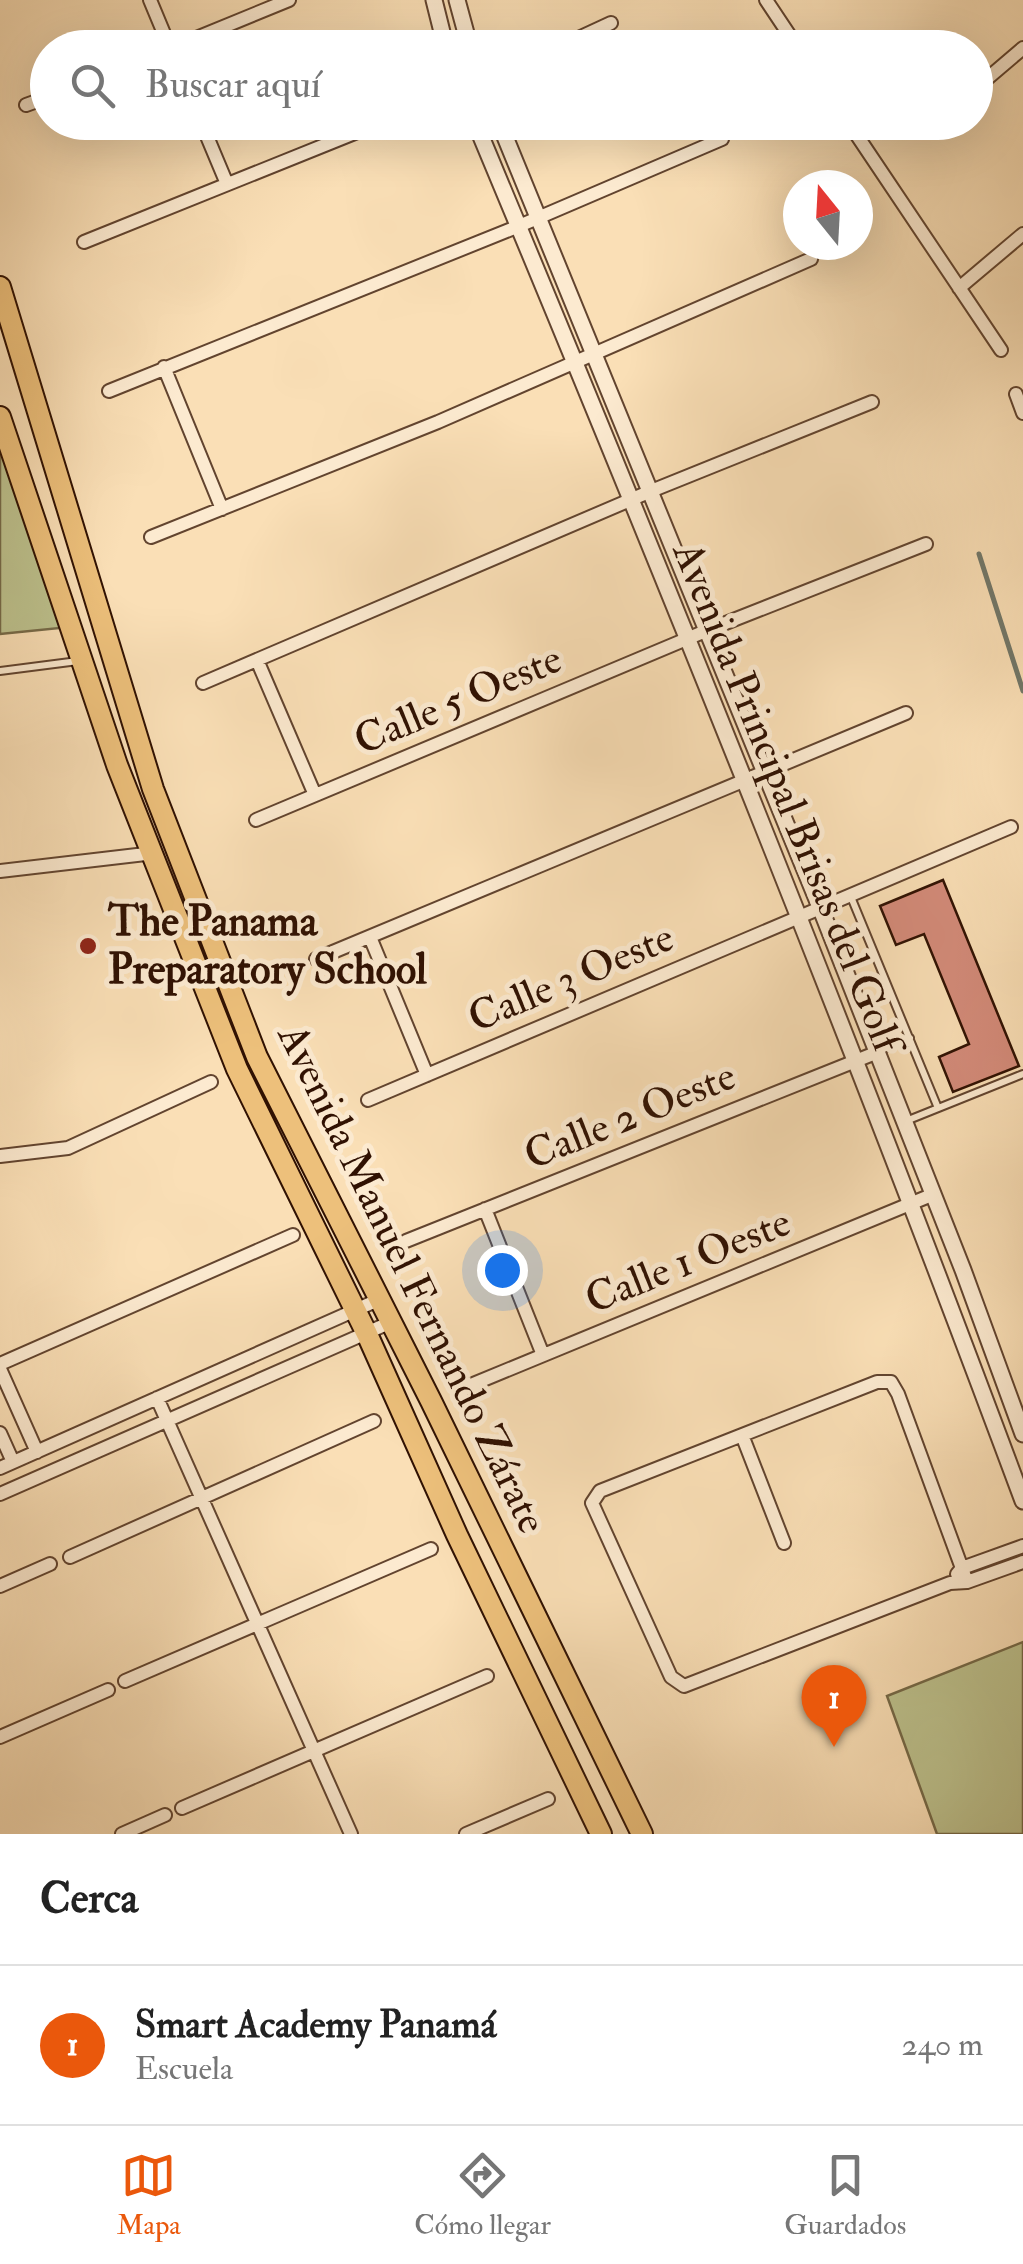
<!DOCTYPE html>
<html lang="es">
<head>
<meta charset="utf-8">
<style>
  :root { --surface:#fff; --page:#f2f2f2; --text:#222; --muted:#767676; --line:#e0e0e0; --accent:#ea580c }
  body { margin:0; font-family:"IM FELL Double Pica",serif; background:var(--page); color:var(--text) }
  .compass { position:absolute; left:783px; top:170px; width:90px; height:90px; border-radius:50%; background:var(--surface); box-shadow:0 10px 40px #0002; rotate:342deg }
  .you { position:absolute; left:502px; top:1270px; width:35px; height:35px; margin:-25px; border:8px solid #fff; border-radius:50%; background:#1a73e8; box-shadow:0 0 0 15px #1a73e833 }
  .badge { display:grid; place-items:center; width:65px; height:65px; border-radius:50%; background:var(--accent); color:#fff; font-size:32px; font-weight:700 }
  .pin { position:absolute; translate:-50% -82px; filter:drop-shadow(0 2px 5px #0008) }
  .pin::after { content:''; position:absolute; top:52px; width:35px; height:30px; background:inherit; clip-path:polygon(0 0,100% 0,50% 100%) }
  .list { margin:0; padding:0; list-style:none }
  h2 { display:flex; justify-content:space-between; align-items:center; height:130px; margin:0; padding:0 40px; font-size:42px }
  h2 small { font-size:32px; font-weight:400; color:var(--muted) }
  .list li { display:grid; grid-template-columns:65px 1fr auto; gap:30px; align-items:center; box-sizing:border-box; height:160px; padding:0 40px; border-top:2px solid var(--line) }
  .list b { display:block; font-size:38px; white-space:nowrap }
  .list p { margin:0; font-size:32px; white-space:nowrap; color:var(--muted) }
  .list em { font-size:32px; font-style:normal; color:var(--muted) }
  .icon { flex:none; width:55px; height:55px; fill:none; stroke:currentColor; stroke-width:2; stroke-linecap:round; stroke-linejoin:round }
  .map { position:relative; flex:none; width:1023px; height:1834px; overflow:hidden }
  .search { position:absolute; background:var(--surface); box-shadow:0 10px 40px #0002; left:30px; right:30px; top:30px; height:110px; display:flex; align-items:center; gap:25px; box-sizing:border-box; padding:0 35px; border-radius:55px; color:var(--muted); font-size:38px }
  .sheet { height:290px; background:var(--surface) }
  nav { display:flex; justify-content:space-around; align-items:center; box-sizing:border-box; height:140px; border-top:2px solid var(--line); background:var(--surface); font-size:28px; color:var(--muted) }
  nav a { display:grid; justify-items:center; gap:5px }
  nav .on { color:var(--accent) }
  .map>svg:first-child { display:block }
  .green { fill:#bdc28e; stroke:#766a48; stroke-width:2.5 }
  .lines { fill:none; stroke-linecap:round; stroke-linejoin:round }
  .stream { stroke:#72786a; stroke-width:5 }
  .building { fill:#d48b7a; stroke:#301102; stroke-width:2.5 }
  .service-casing { stroke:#62442f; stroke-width:10 }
  .minor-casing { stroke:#62442f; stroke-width:16 }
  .tertiary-casing { stroke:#62442f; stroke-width:19 }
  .primary-casing { stroke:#301102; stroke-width:24 }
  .service { stroke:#fcead0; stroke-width:6 }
  .minor { stroke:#fcead0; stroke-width:12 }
  .tertiary { stroke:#fcead0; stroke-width:15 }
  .primary { stroke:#edc07b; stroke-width:20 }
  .poi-dot { fill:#8f2418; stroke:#fcead0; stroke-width:4 }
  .labels { text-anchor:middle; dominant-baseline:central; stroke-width:10; stroke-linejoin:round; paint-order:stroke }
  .street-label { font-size:42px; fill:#301102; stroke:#fcead0 }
  .poi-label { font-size:42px; font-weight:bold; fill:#301102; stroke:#fcead0; text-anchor:start }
</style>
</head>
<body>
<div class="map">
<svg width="1023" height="1834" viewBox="0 0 1023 1834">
  <rect width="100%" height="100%" fill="#fadfb6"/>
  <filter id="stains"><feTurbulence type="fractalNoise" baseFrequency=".002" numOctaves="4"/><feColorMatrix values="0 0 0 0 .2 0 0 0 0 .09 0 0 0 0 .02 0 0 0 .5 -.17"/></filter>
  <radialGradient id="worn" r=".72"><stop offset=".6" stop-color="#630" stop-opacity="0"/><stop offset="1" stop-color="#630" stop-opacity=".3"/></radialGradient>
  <path class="green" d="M0 417 60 628 0 634Z
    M1023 1642V1834H937L887 1696Z"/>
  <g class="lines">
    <path class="stream" d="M979 554 1023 691"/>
  </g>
  <path class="building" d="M943 880 1019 1066 953 1092 939 1057 969 1044 924 934 896 945 880 906Z"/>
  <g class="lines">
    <defs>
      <path id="service" d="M0 671 78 661
        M851 897 938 1108
        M879 1051 910 1038
        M906 1121 1023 1074"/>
      <path id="minor" d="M150 0 170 48
        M766 0 798 48
        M172 48 289 0
        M557 48 611 23
        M982 83 1023 48
        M26 105 48 97
        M201 122 227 184
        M848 122 1001 350
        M84 242 382 122
        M959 288 1023 234
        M164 367 222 509
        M109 391 519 226 722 139
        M1016 394 1023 413
        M151 537 438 422 811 259
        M257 660 315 795
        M203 683 651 491 872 402
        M256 820 708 630 926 544
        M0 871 154 853
        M370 937 427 1075
        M316 959 906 713
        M368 1100 1011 827
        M0 1156 68 1148 211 1082
        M485 1209 543 1355
        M406 1241 878 1052
        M0 1364 293 1235
        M0 1369 37 1452
        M466 1387 934 1194
        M157 1398 351 1834
        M0 1433 13 1462
        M742 1435 784 1543
        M0 1468 378 1300
        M0 1494 389 1323
        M70 1557 374 1421
        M957 1574 962 1568 1023 1546
        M967 1582 898 1394 891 1382H877L600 1491 592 1503 671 1677 684 1686 950 1583 967 1582 1023 1562
        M0 1586 50 1564
        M125 1681 431 1549
        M0 1737 108 1690
        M182 1808 487 1676
        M122 1834 165 1815
        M466 1834 548 1799"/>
      <path id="tertiary" d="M434 0 446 48
        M457 0 470 48
        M475 122C666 579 851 1038 1023 1501
        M499 122 820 907 963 1270 1023 1434"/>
      <path id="primary" d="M0 287 153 789 257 1057 431 1401 642 1834
        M0 417 117 765 237 1069 367 1334 457 1535 601 1834"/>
    </defs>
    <use href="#service" class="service-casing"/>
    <use href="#minor" class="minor-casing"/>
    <use href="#tertiary" class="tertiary-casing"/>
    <use href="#primary" class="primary-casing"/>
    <use href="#service" class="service"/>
    <use href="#minor" class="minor"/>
    <use href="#tertiary" class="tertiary"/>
    <use href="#primary" class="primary"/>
  </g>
  <circle class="poi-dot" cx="88" cy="946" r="10"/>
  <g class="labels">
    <g class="street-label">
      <text transform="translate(458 700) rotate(-23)">Calle 5 Oeste</text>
      <text transform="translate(787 797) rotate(68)">Avenida Principal Brisas del Golf</text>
      <text transform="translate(571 978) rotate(-23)">Calle 3 Oeste</text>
      <text transform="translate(630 1116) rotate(-22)">Calle 2 Oeste</text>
      <text transform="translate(688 1261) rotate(-22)">Calle 1 Oeste</text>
      <text transform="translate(412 1279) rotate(64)">Avenida Manuel Fernando Zárate</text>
    </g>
    <g class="poi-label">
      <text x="108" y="922">The Panama<tspan x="108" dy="48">Preparatory School</tspan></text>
    </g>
  </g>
  <rect width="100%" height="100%" filter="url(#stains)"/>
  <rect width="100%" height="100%" fill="url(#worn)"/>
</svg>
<svg class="compass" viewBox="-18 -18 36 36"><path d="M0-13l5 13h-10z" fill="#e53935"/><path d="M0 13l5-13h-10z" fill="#767676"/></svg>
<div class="you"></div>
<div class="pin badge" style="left:834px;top:1747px">1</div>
<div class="search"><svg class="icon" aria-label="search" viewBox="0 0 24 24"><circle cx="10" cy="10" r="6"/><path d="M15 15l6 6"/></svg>Buscar aquí</div>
</div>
<section class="sheet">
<h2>Cerca<small></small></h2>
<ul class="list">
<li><span class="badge">1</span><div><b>Smart Academy Panamá</b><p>Escuela</p></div><em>240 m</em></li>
</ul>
</section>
<nav>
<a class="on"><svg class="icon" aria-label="map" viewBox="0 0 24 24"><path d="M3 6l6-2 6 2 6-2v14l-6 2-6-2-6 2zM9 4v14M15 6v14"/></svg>Mapa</a>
<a><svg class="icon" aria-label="directions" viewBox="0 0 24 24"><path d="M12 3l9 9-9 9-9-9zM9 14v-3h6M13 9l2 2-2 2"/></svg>Cómo llegar</a>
<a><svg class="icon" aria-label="saved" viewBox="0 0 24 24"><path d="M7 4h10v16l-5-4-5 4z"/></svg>Guardados</a>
</nav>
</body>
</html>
